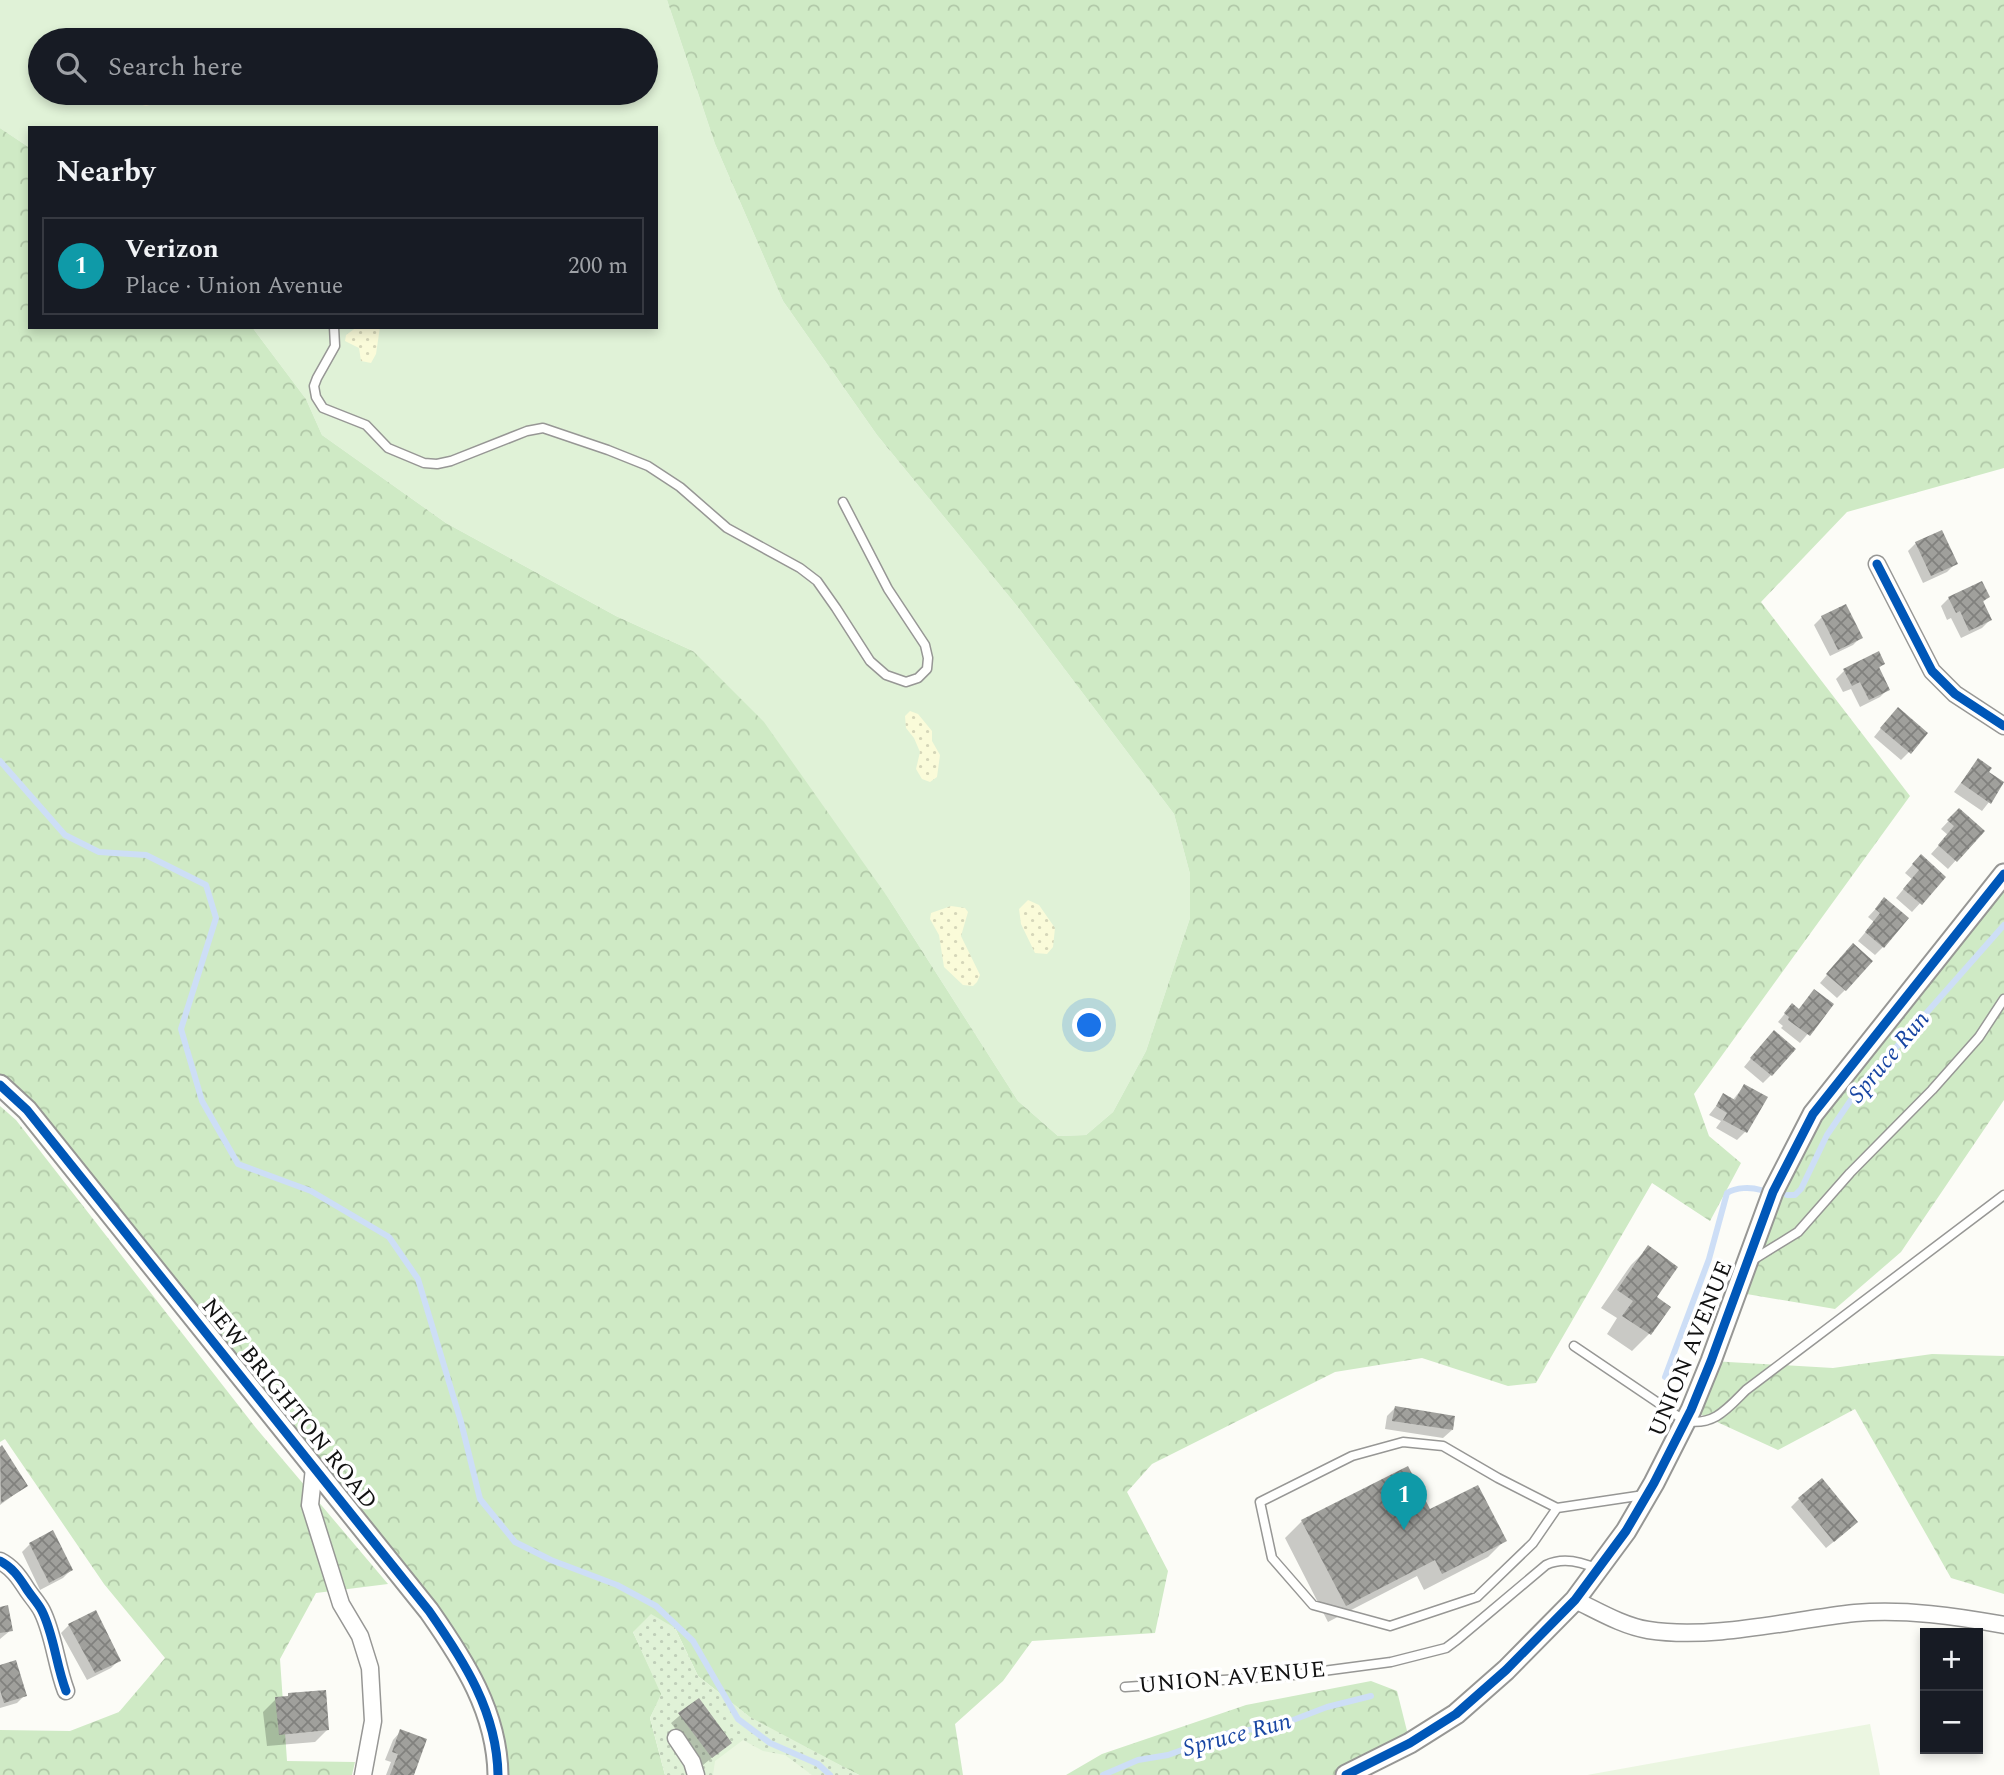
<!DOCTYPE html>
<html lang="en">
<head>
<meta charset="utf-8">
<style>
  :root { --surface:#171b24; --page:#20242c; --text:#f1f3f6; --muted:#9ea1a6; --line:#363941; --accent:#b1b2b3 }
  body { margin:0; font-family:Spectral,serif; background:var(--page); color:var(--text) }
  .controls { position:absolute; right:21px; bottom:21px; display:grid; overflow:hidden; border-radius:0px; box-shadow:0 4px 10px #0003 }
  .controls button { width:63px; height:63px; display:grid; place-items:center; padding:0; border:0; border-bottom:2px solid var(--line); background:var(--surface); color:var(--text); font:35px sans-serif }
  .you { position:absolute; left:1090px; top:1026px; width:24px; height:24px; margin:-18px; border:5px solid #fff; border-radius:50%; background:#1a73e8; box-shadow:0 0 0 10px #1a73e833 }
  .badge { display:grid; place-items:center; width:46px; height:46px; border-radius:50%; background:var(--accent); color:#fff; font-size:23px; font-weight:700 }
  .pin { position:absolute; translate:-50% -58px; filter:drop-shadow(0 2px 4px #0008) }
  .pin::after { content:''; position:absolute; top:37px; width:24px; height:21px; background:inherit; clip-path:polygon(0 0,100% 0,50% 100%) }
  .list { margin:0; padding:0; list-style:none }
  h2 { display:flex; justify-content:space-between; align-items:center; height:91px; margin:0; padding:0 28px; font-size:30px }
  h2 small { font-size:23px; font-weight:400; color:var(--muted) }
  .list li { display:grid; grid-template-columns:46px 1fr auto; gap:21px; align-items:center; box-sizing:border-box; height:98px; margin:0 14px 14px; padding:0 14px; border:2px solid var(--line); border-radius:0px }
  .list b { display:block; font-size:26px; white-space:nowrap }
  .list p { margin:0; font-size:23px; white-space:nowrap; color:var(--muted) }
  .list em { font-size:23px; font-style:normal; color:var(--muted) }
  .icon { flex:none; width:38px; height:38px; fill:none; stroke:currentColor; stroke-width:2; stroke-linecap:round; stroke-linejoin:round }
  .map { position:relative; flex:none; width:2004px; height:1775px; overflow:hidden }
  .search { position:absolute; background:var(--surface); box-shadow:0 4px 10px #0003; left:28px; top:28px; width:630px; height:77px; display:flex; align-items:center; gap:18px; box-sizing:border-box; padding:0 24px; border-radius:38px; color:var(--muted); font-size:26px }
  .panel { position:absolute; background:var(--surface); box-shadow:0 4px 10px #0003; left:28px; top:126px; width:630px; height:203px; border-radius:0px }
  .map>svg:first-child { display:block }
  .grass { fill:#e0f2d7; fill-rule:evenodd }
  .forest { fill:url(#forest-crowns) }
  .sand { fill:url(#sand-dots) }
  .park { fill:url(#park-dots) }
  .pitch { fill:#ebf6e1 }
  .shadow { fill:#0003 }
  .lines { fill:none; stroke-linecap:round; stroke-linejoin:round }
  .stream { stroke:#cddef6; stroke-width:6 }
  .building { fill:url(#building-cross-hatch) }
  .service-casing { stroke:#979795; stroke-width:11 }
  .minor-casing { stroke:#979795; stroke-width:19 }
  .tertiary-casing { stroke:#979795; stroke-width:23 }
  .service { stroke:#fffffe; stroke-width:8 }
  .minor { stroke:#fffffe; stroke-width:16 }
  .tertiary { stroke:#fffffe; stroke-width:19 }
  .cycleway-casing { stroke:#fff; stroke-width:13 }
  .cycleway { stroke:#0057b8; stroke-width:9 }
  .labels { text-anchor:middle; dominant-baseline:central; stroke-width:7; stroke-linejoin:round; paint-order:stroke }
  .street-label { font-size:23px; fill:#111; stroke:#fff }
  .water-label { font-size:24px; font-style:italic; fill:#1946a3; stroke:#fff }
</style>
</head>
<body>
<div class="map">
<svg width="2004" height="1775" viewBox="0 0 2004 1775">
  <defs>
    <pattern id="forest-crowns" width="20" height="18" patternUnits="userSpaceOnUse" patternTransform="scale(1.75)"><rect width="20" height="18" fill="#cfeac5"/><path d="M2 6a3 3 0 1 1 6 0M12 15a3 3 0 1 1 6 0" fill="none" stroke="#b1c8a8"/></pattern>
    <pattern id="sand-dots" width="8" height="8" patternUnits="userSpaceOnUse" patternTransform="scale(1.75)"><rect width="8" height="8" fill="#fafbd9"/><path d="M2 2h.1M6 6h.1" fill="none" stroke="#d5d6b9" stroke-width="1.8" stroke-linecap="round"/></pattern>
    <pattern id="park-dots" width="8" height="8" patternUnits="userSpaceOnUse" patternTransform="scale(1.75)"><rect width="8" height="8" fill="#e0f2d7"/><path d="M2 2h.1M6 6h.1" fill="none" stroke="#bfceb8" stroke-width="1.8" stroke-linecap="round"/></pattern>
    <pattern id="building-cross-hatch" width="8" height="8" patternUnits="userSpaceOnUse" patternTransform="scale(1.75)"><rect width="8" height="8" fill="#a0a09c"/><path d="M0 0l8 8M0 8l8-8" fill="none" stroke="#81817e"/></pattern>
  </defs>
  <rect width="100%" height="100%" fill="#fcfcf7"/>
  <path class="grass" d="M0 0H667L715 144 783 301 877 435 1017 606 1174 814 1190 874V918L1146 1051 1113 1112 1086 1135 1058 1136 1018 1101 889 899 693 651 616 616 446 523 322 435 306 399 252 327H656V128H30V148L0 128ZM40 40H646V93H40Z"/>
  <path class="forest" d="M667 0H2004V468L1847 512 1761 602 1910 796 1694 1094 1709 1136 1741 1163 1710 1221 1652 1183 1536 1383 1508 1386 1422 1358 1335 1372 1152 1464 1127 1492 1168 1571 1155 1633 1032 1641 1003 1681 955 1724 963 1775H859L757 1723 698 1676 675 1628 633 1632 662 1694 650 1718 665 1775H498L476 1685 0 1085V128L30 148V327H252L306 399 322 435 446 523 616 616 693 651 764 722 889 899 1018 1101 1058 1136 1086 1135 1113 1112 1146 1051 1190 918V874L1174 814 1017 606 877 435 783 301 715 144Z
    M2004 874V1100L1901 1252 1835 1309 1735 1292 1813 1114Z
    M0 1106 16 1120 256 1428 388 1584 316 1593 280 1659 287 1761 355 1762 352 1775H0V1730L70 1731 119 1712 165 1658 104 1584 5 1439 0 1442Z
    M1932 1354 2004 1356V1594L1951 1578 1855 1409 1778 1450 1691 1410 1711 1361 1833 1368Z
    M1371 1681 1397 1691 1410 1743 1346 1775H1066L1102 1754 1246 1705Z"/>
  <path class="sand" d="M114 93H161L163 99 161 102 146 106 114 97Z
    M357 327H380L376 354 371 363 361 361 359 348 345 341 346 335Z
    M910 711 918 714 932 731V741L940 755 937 777 930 782 922 779 916 769 920 752 914 738 906 728 905 716Z
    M1028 900 1039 905 1055 928 1053 947 1047 954 1035 953 1021 924 1019 909Z
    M951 906 965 908 968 912 961 936 980 975 977 982 973 986 963 985 944 967 939 935 930 919 931 913Z"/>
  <path class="park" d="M651 1614 675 1628 698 1676 750 1717 859 1775H665L650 1718 661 1694 633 1632Z"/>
  <path class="pitch" d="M1870 1724 1880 1775H1587Z
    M743 1740 763 1751 785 1755 812 1775H713L715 1761Z"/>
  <path class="shadow" d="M1916 543 1955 564 1947 572 1923 583 1908 551Z
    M1988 597 1982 603 1990 620 1982 628 1961 638 1951 618 1947 620 1941 606 1949 598Z
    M1822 617 1861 637 1853 645 1830 656 1814 625Z
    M1883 664 1878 669 1888 689 1880 697 1860 707 1851 689 1843 692 1836 679 1844 671Z
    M1890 717 1909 752 1901 760 1874 737Z
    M1978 760 1987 772 2003 784 1982 811 1954 792Z
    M1959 810 1982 831 1948 869 1931 854 1948 835 1941 829Z
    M1913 864 1944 877 1912 912 1896 898 1912 879 1905 873Z
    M1884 900 1883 947 1875 955 1858 941 1874 922 1868 917Z
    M1845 954V990L1837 998 1820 983Z
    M1807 999 1832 1005 1800 1043 1781 1028 1783 1026 1778 1022 1792 1005 1798 1010Z
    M1766 1040 1771 1075 1763 1083 1744 1067Z
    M1744 1086 1765 1098 1745 1132 1737 1140 1716 1128 1721 1121 1709 1115 1724 1096 1732 1101Z
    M1648 1248 1655 1298 1668 1307 1649 1334 1632 1351 1607 1334 1617 1318 1601 1308 1631 1265Z
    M1395 1408 1452 1430 1443 1438 1385 1429 1387 1416Z
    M1 1448 26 1486 0 1505V1449Z
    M1799 1499 1848 1530 1826 1548 1791 1507Z
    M1429 1512 1505 1540 1488 1557 1424 1590 1417 1576 1328 1622 1285 1538 1302 1521Z
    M30 1544 71 1570 63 1578 40 1590 22 1552Z
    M0 1608 11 1630 0 1639Z
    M69 1625 119 1660 111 1668 87 1680 61 1633Z
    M0 1667 25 1695 17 1703 0 1708Z
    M289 1695 328 1729 315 1742 267 1746 263 1712 276 1699 285 1698Z
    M698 1700 730 1743 703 1765 671 1723Z
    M401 1731 412 1775H386L391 1762 385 1760 393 1740Z"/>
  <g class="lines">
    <path class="stream" d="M0 761 65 835 99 852 146 855 206 885 216 918 181 1029 202 1101 238 1164 311 1191 389 1237 418 1279 461 1422 480 1499 515 1542 551 1560 617 1585 656 1606 693 1641 738 1719 770 1743 818 1764 830 1775
      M1787 1195H1795L1801 1189 1827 1135 1855 1094 2004 925
      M1665 1377 1709 1259 1727 1193C1736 1187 1751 1187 1761 1190
      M1103 1775 1138 1760 1168 1755 1229 1733 1280 1725 1327 1707 1371 1696"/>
  </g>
  <path class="building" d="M1942 530 1958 564 1931 576 1915 542Z
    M1982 581 1990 597 1983 601 1992 620 1969 631 1960 611 1956 613 1948 597Z
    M1846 604 1863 638 1838 650 1821 616Z
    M1879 651 1885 664 1879 667 1890 690 1869 700 1860 682 1852 686 1843 669Z
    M1898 707 1928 733 1911 754 1880 728Z
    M1978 758 1992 768 1989 772 2004 782 1991 804 1961 783Z
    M1959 808 1985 831 1957 862 1938 845 1954 826 1947 820Z
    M1921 854 1946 877 1922 905 1903 889 1919 870 1912 864Z
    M1884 897 1909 918 1884 948 1865 932 1880 913 1875 909Z
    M1853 943 1873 961 1846 991 1826 974Z
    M1814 989 1834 1004 1810 1036 1788 1020 1789 1017 1784 1013 1792 1003 1799 1009Z
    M1774 1030 1796 1049 1772 1076 1750 1058Z
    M1744 1084 1768 1097 1747 1133 1723 1120 1727 1113 1716 1106 1723 1093 1735 1100Z
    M1648 1245 1678 1267 1657 1297 1671 1307 1651 1335 1622 1316 1633 1301 1617 1290Z
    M1395 1406 1455 1416 1453 1430 1392 1421Z
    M2 1445 28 1486 1 1503 0 1447Z
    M1408 1466 1430 1509 1478 1485 1507 1541 1442 1574 1435 1560 1346 1606 1301 1520Z
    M1822 1478 1858 1522 1834 1542 1798 1498Z
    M53 1530 73 1570 49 1583 29 1543Z
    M8 1605 13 1631 0 1633V1607Z
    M96 1610 121 1661 95 1673 68 1624Z
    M16 1660 27 1696 4 1703 0 1690V1665Z
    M326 1690 329 1730 279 1735 275 1697 288 1696V1693Z
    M699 1698 732 1743 712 1758 678 1713Z
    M400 1729 427 1739 414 1775H390L398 1754 392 1752Z"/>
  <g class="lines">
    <defs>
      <path id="service" d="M334 327 335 346 317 378 314 386 316 397 323 408 366 425 388 448 424 463 437 464 451 461 527 431 543 428 608 450 648 466 680 487 727 528 800 568 817 581 836 608 870 661 886 675 906 682 918 678 927 669 928 658 925 645 888 589 843 502
        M1751 1261 1798 1232 1850 1173 1932 1090 1979 1037 2004 999
        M1574 1346 1685 1421C1714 1426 1727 1409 1746 1390L2004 1195
        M1557 1508 1533 1543 1477 1597 1390 1626 1313 1605 1272 1558 1260 1502 1352 1456 1403 1442 1443 1446 1498 1478 1557 1508 1644 1495
        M1125 1687 1293 1675 1391 1662 1446 1648 1458 1639 1546 1565C1563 1557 1580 1561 1597 1569"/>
      <path id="minor" d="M1877 564 1932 671 1955 694 2004 726
        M314 1468 310 1505 341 1604 360 1636 370 1668 373 1721 363 1775
        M0 1561C12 1567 19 1577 26 1588 31 1596 38 1603 42 1611 54 1635 56 1665 66 1691
        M1575 1600C1598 1611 1623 1626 1648 1630 1713 1640 1790 1620 1855 1613 1906 1609 1955 1616 2004 1625
        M676 1738 692 1762 696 1775"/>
      <path id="tertiary" d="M0 1085 27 1110 429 1611C464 1661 497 1712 498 1775
        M1346 1775 1410 1743 1456 1714 1506 1670 1575 1600 1626 1531 1654 1483 1691 1410 1711 1361 1773 1192 1813 1114 2004 874"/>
    </defs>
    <use href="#service" class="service-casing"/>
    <use href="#minor" class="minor-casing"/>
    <use href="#tertiary" class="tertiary-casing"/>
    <use href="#service" class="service"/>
    <use href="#minor" class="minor"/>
    <use href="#tertiary" class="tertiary"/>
    <defs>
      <path id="cycleway" d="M1877 564 1932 671 1955 694 2004 726
        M0 1085 27 1110 429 1611C464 1661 497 1712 498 1775
        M0 1561C12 1567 19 1577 26 1588 31 1596 38 1603 42 1611 54 1635 56 1665 66 1691
        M1346 1775 1410 1743 1456 1714 1506 1670 1575 1600 1626 1531 1654 1483 1691 1410 1711 1361 1773 1192 1813 1114 2004 874"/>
    </defs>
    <use href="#cycleway" class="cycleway-casing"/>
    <use href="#cycleway" class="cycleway"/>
  </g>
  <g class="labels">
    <g class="street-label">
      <text transform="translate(1691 1349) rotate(-68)">UNION AVENUE</text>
      <text transform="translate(289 1404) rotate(51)">NEW BRIGHTON ROAD</text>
      <text transform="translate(1232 1678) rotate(-5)">UNION AVENUE</text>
    </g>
    <g class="water-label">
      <text transform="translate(1889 1057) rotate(-50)">Spruce Run</text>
      <text transform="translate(1237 1735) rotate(-15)">Spruce Run</text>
    </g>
  </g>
</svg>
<div class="controls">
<button>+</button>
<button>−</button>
</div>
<div class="you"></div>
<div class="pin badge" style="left:1404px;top:1530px;background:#0f9aa8">1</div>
<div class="search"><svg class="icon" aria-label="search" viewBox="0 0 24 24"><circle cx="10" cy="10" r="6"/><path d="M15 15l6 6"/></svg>Search here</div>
<section class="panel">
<h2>Nearby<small></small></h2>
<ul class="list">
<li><span class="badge" style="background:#0f9aa8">1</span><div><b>Verizon</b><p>Place · Union Avenue</p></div><em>200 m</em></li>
</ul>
</section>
</div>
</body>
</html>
